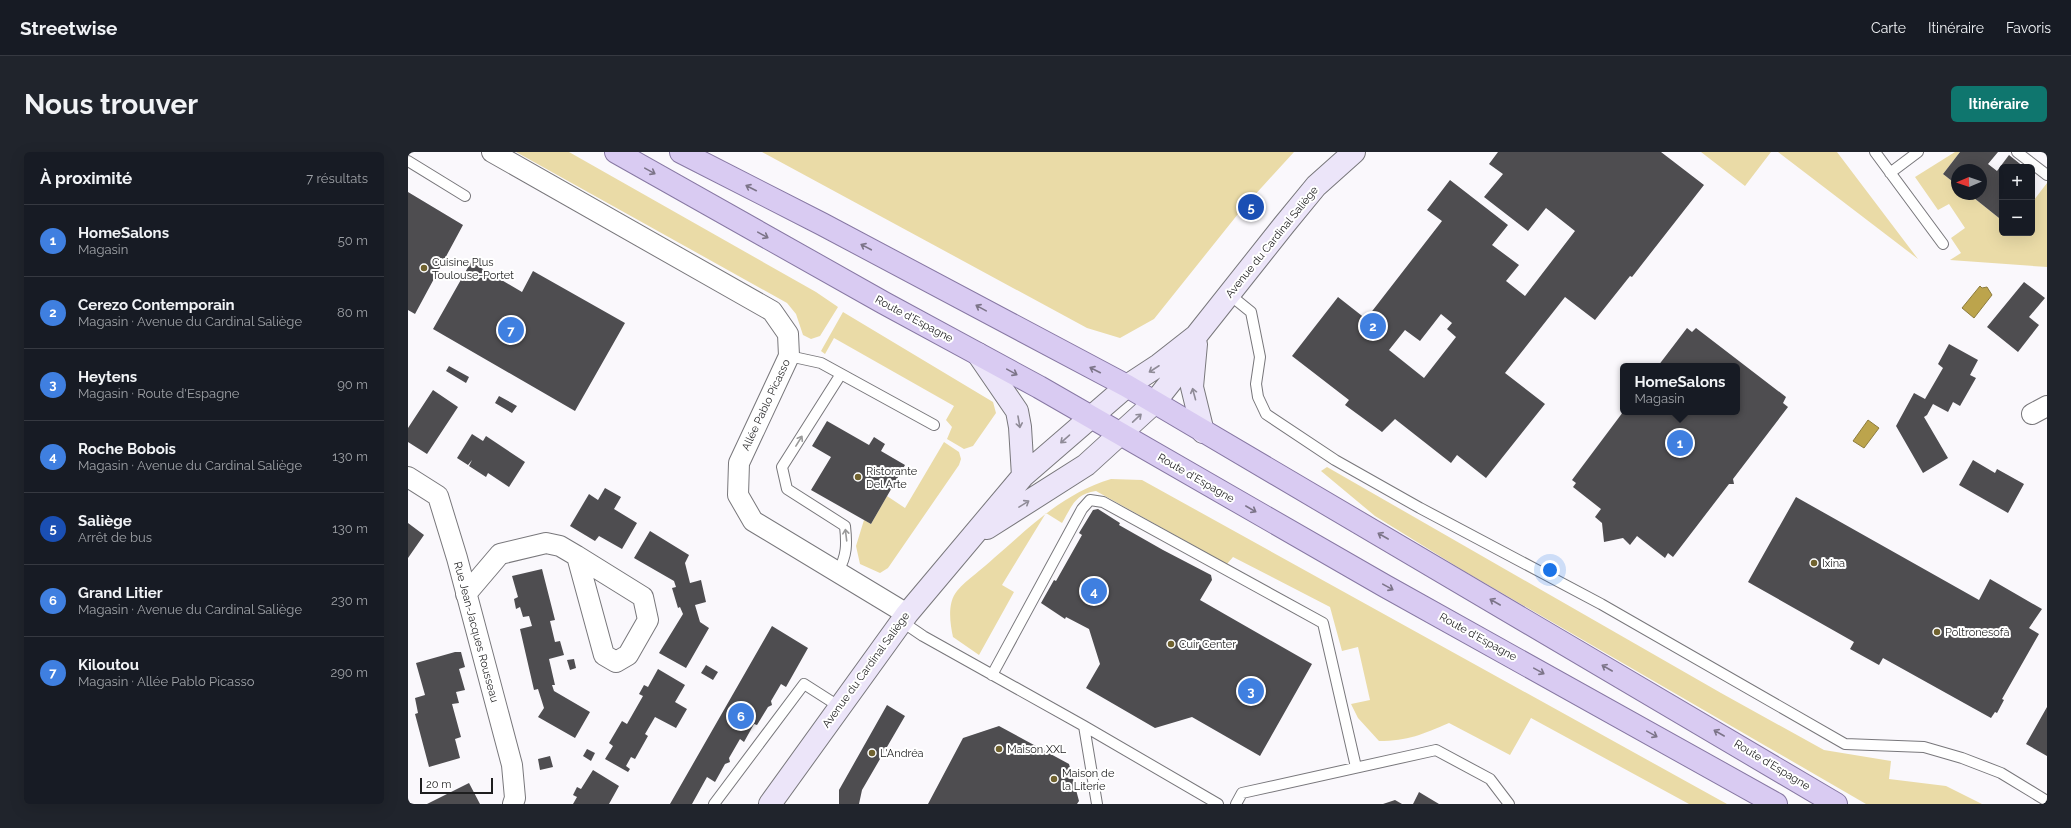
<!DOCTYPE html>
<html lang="fr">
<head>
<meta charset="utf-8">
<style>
  :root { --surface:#171b24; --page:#20242c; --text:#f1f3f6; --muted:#9ea1a6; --line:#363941; --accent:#0f766e }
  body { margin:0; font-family:Raleway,sans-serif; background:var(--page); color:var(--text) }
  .controls { position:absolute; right:12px; top:12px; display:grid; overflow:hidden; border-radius:6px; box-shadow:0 4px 16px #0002 }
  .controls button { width:36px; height:36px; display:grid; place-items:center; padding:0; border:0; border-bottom:1px solid var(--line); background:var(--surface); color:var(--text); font:20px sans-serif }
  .compass { position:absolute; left:1543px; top:12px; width:36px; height:36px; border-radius:50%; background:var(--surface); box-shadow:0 4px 16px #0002; rotate:268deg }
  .scale { position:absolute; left:12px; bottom:10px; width:73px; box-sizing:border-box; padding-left:4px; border:2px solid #1e1e1f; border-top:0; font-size:11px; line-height:14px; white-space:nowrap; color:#1e1e1f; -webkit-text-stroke:3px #fff; paint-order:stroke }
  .you { position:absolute; left:1142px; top:418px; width:14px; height:14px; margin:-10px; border:3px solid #fff; border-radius:50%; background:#1a73e8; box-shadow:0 0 0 6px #1a73e833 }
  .badge { display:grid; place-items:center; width:26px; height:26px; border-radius:50%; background:var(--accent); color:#fff; font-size:13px; font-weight:700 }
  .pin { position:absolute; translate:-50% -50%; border:2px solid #fff; box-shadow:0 1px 4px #0006 }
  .popup { position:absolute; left:1212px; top:211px; width:120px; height:52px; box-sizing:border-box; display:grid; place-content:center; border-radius:6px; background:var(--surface); filter:drop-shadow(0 1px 3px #0005); font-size:13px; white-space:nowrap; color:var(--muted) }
  .popup b { font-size:15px; color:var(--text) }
  .popup::after { content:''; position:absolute; left:50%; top:100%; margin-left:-8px; border:8px solid transparent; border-top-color:var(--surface) }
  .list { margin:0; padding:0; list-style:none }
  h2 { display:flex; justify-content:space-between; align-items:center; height:52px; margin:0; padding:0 16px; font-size:17px }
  h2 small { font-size:13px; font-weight:400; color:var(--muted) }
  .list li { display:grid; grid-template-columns:26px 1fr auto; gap:12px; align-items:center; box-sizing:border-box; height:72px; padding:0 16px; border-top:1px solid var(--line) }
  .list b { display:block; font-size:15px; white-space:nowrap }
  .list p { margin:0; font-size:13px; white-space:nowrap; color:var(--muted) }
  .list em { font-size:13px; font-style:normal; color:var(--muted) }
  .map { position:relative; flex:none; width:1639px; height:652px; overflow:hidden; border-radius:6px }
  header { display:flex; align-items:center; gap:24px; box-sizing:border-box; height:56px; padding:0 20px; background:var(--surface); border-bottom:1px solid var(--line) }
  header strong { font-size:19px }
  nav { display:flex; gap:22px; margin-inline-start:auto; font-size:14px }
  .intro { display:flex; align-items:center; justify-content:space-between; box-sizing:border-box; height:96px; padding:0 24px }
  h1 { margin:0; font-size:28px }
  .button { padding:10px 18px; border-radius:6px; background:var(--accent); color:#fff; font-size:14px; font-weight:700 }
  main { display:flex; gap:24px; padding:0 24px }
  aside { flex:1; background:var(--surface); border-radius:6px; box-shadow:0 4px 16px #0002 }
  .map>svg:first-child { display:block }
  .green { fill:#eadba7 }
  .water { fill:#bca44c; stroke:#8d7c3e }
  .building { fill:#4e4d50; fill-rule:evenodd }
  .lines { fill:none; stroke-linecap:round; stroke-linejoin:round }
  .lane-casing { stroke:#78777b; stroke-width:12 }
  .street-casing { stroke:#78777b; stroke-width:22 }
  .secondary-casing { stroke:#78777b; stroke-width:24 }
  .primary-casing { stroke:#8778a3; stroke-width:24 }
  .lane { stroke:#fff; stroke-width:10 }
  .street { stroke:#fff; stroke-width:20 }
  .secondary { stroke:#ece5f9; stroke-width:22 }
  .primary { stroke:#d9cbf2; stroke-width:22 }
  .oneway { stroke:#7c7488 }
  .oneway2 { stroke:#8f8b97 }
  .oneway3 { stroke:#9a9a9a }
  .poi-dot { fill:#70622f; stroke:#fff; stroke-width:1.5 }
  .labels { text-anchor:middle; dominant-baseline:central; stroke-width:4; stroke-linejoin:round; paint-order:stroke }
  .street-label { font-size:11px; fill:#1e1e1f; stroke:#fff }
  .poi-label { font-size:11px; fill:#1e1e1f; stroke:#fff; text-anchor:start }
</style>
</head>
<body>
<header>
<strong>Streetwise</strong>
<nav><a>Carte</a><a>Itinéraire</a><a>Favoris</a></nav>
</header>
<div class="intro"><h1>Nous trouver</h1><a class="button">Itinéraire</a></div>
<main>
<aside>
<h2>À proximité<small>7 résultats</small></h2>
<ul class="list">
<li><span class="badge" style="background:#3f7fe0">1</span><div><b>HomeSalons</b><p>Magasin</p></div><em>50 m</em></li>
<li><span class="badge" style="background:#3f7fe0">2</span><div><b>Cerezo Contemporain</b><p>Magasin · Avenue du Cardinal Saliège</p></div><em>80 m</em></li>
<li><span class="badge" style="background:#3f7fe0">3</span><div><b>Heytens</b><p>Magasin · Route d'Espagne</p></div><em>90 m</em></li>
<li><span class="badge" style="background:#3f7fe0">4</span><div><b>Roche Bobois</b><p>Magasin · Avenue du Cardinal Saliège</p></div><em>130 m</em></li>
<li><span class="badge" style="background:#1a4fb4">5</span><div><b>Saliège</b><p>Arrêt de bus</p></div><em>130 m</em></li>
<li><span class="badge" style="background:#3f7fe0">6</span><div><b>Grand Litier</b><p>Magasin · Avenue du Cardinal Saliège</p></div><em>230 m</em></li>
<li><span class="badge" style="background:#3f7fe0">7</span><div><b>Kiloutou</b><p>Magasin · Allée Pablo Picasso</p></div><em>290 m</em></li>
</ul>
</aside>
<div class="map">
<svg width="1639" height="652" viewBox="0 0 1639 652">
  <rect width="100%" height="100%" fill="#faf8fc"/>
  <path class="green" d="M108 0H161L408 140 430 155 412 184 403 187 395 183 388 162 379 151Z
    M354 0H886L834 57 746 167 712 186 679 176Z
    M1293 0H1363L1337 34Z
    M1370 0H1429L1510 107Z
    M1547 0H1552L1535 22 1549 33V42H1561L1591 66 1594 62V81H1624V47L1626 48 1639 31V115L1542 108 1553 101 1543 86 1557 76 1541 52 1530 58 1507 25Z
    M435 160 585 250 588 261 565 294 556 297 539 287 544 275 538 268 546 254 426 186 417 202 413 199Z
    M536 290 551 300 553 307 551 313 480 416 472 421 452 412 448 394 456 368 463 372 479 344 497 356Z
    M919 315 1313 541 1416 598 1483 609 1481 627 1538 634 1574 652H1458L1056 419 967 364 913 319Z
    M703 327 734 328 1319 652H1281L1123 566 1102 603 1041 571C1015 582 1000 589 971 589L950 566 943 552 962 548 950 495 934 499 922 455 825 405 819 412 688 339C667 342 664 354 654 371L638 361 594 433 606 440 571 503 545 485C542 471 539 451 549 439 559 427 575 417 586 406 623 374 654 342 703 327Z"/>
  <path class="water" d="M1572 134 1574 136 1579 135 1584 143 1566 166 1554 156Z
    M1460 268 1471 276 1456 296 1445 289Z"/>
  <path class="building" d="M1090 0H1253L1296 33 1224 125 1222 124 1187 168 1157 145 1097 221 1137 252 1078 326 1049 303 1043 311 987 267 974 280 937 253 941 248 884 204 930 145 958 167 1034 69 1019 58 1042 28 1100 73 1084 93 1111 113 1098 129 1117 144 1167 79 1138 56 1120 79 1076 45 1095 22 1081 12ZM1033 162 1044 171 1039 177 1048 185 1016 226 981 198 997 178 1012 189Z
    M1552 0H1590L1580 12 1589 19 1601 3 1616 15H1594V62L1591 66 1561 42H1573V18H1549V33L1535 22Z
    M0 40 55 73 7 162 0 158Z
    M63 110 114 140 125 119 217 171 167 259 25 177Z
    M1616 130 1637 146 1621 165 1631 173 1610 200 1579 175Z
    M1279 176 1284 180 1288 176 1378 245 1375 251 1380 255 1325 327 1326 332H1321L1265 405 1260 401 1257 406 1229 384 1222 393 1215 386 1196 390 1194 371 1187 365 1193 357 1165 335 1168 331 1164 328 1215 260H1329V214H1250Z
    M1541 192 1570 208 1562 223 1568 226 1552 254 1545 250 1540 260 1525 252 1519 263 1516 265 1540 306 1515 321 1488 274 1506 241 1517 247 1535 216 1530 212Z
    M41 214 61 225 58 231 38 219Z
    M25 238 50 255 19 302 0 290V276Z
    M91 244 109 254 104 261 87 251Z
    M419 269 461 293 466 285 477 292 473 299 497 313 463 372 403 338 423 305 404 294Z
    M64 282 75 289 78 284 117 310 101 335 80 321 78 325 61 314 64 308 60 313 49 306Z
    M1565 308 1587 321 1589 317 1616 332 1600 361 1551 333Z
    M197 336 213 345 206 357 229 371 214 397 191 384 187 389 162 374 181 342 190 348Z
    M1388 345 1571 448 1582 427 1634 457 1621 476 1631 482 1594 547 1596 548 1589 561 1587 560 1583 566 1475 506 1471 513 1442 497 1446 490 1340 430Z
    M690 357 712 371 711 373 755 398 803 423 804 428 792 448 904 512 852 604 784 565 747 576 678 536 692 512 681 477 658 465 657 467 633 451 646 428 648 429 674 383 671 381 685 358Z
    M0 371 16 383 0 406Z
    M242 379 281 403 277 411 282 431 293 428 298 450 287 453 292 470 301 476 278 516 251 501 275 462 272 455 270 456 264 436 268 435 266 429 226 406Z
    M134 417 147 468 142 469 147 490 152 489 156 503 141 507 147 533H144L146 539 182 560 167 586 130 565 136 556 130 537 126 538 112 477 124 474 121 464 115 465 112 455 108 457 106 447 110 445 104 424Z
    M364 474 400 496 378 535 373 532 363 549 364 553 360 555 349 573 346 572 336 590 332 587 321 606 322 610 317 612 307 630 299 625 284 652H262Z
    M47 500H53L57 515 51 517 57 538 48 540 51 551 44 552 53 585 47 587 52 606 21 615 7 562 10 561 7 546 17 543 8 511Z
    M166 507 168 516 162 518 159 508Z
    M298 513 310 520 305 528 293 521Z
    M250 517 277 533 267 550 279 557 268 576 247 565 237 582 240 584 227 607 223 605 218 614 222 617 220 620 197 607 205 594 201 591 214 569 219 572 235 544 231 542 236 533 240 535Z
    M479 553 497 564 454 638 451 652H431V638Z
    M1639 555V604L1618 592Z
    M591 574 661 612 671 649 669 652H520L555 586Z
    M179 597 187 601 183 609 175 604Z
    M142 604 145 615 132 618 130 607Z
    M185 618 211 634 201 652H165L169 645 165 643 169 635 173 637Z
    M61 631 72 652H19Z
    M1011 640 1031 652H1005Z
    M987 648 994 652H975Z"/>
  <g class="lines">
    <defs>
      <path id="lane" d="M1467 0 1535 92
        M1609 0 1639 23
        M0 9 57 44
        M1482 21 1510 0
        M822 143 843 160 852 205 848 232 850 245 858 262 927 308 1012 356 1193 452 1437 592 1516 595 1554 606 1593 621 1639 649
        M381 204 413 211 526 273
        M430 419C439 404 439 392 437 374L379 337 374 315 433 222
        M493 469 515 484 676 574 810 652
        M584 523 674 357 682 348 695 350 915 471 948 615
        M676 574 689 652
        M306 652 396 532 432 555
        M828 652 834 641 1028 598 1082 627 1101 652"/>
      <path id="street" d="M84 0 364 159 380 182 381 204 331 311 330 343 345 369 499 462
        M1624 262 1639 254
        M0 325 30 344 49 406 104 613 107 646 105 652
        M58 442 92 402 138 391 152 394 169 404 235 445 240 468 220 503 208 510 196 503 169 404"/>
      <path id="secondary" d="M788 192 784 235 795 280
        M570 202 609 259 612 275 615 324
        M579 376 678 313 746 251 765 227 788 184 876 73 908 34 946 0
        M362 652 499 462 615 324 719 234 751 213 788 184"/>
      <path id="primary" d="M208 0 476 151 631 235 977 434 1368 652
        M273 0 414 72 719 234 1428 652"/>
    </defs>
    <use href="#lane" class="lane-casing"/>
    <use href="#street" class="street-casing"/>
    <use href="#secondary" class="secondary-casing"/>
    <use href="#primary" class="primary-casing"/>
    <use href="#lane" class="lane"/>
    <use href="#street" class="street"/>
    <use href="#secondary" class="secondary"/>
    <use href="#primary" class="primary"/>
  </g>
  <defs><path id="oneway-shaft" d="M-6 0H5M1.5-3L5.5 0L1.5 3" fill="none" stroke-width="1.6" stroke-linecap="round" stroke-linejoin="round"/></defs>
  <g class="oneway">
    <use href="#oneway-shaft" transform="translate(242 19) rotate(29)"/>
    <use href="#oneway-shaft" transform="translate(343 36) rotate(-153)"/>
    <use href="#oneway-shaft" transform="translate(355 83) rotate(29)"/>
    <use href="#oneway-shaft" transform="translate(458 95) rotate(-152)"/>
    <use href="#oneway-shaft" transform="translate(573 156) rotate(-151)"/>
    <use href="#oneway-shaft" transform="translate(687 218) rotate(-153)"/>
    <use href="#oneway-shaft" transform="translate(604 220) rotate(29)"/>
    <use href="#oneway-shaft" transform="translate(843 357) rotate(30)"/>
    <use href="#oneway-shaft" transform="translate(975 384) rotate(-150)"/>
    <use href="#oneway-shaft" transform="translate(980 435) rotate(29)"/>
    <use href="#oneway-shaft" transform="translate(1087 450) rotate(-150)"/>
    <use href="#oneway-shaft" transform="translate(1199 516) rotate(-150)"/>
    <use href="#oneway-shaft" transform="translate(1131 519) rotate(29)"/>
    <use href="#oneway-shaft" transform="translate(1311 581) rotate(-150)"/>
    <use href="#oneway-shaft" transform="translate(1244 582) rotate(29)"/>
  </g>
  <g class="oneway2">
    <use href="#oneway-shaft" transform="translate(746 217) rotate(147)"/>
    <use href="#oneway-shaft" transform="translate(786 242) rotate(-105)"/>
    <use href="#oneway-shaft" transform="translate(729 266) rotate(-43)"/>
    <use href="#oneway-shaft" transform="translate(611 270) rotate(80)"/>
    <use href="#oneway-shaft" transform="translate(657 287) rotate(139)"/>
    <use href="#oneway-shaft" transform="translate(616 352) rotate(-32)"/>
  </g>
  <g class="oneway3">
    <use href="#oneway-shaft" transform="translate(391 289) rotate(-58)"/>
    <use href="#oneway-shaft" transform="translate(438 383) rotate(-97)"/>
  </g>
  <g class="poi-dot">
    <circle cx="16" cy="116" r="4"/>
    <circle cx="450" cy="325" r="4"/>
    <circle cx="1406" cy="411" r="4"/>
    <circle cx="1529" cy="480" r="4"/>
    <circle cx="763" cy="492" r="4"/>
    <circle cx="591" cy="597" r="4"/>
    <circle cx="464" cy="601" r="4"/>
    <circle cx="646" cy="627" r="4"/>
  </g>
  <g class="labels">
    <g class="street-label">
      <text transform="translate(864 90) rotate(-51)">Avenue du Cardinal Saliège</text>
      <text transform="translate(506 167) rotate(28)">Route d'Espagne</text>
      <text transform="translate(358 253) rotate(-65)">Allée Pablo Picasso</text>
      <text transform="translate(788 326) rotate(30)">Route d'Espagne</text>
      <text transform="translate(68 480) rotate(75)">Rue Jean-Jacques Rousseau</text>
      <text transform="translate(1070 485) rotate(29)">Route d'Espagne</text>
      <text transform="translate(458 518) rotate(-54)">Avenue du Cardinal Saliège</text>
      <text transform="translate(1364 613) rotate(31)">Route d'Espagne</text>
    </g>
    <g class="poi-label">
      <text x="24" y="110">Cuisine Plus<tspan x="24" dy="13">Toulouse-Portet</tspan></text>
      <text x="458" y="319">Ristorante<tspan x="458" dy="13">Del Arte</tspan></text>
      <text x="1414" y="411">Ixina</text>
      <text x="1537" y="480">Poltronesofà</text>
      <text x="771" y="492">Cuir Center</text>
      <text x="599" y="597">Maison XXL</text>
      <text x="472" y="601">L'Andréa</text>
      <text x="654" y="621">Maison de<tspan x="654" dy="13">la Literie</tspan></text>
    </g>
  </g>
</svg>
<div class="controls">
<button>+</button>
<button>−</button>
</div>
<svg class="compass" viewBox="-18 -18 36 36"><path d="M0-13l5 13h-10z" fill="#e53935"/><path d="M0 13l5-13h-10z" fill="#9ea1a6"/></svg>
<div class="scale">20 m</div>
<div class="you"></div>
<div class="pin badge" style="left:1272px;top:291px;background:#3f7fe0">1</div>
<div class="popup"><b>HomeSalons</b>Magasin</div>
<div class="pin badge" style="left:965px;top:174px;background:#3f7fe0">2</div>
<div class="pin badge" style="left:843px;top:539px;background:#3f7fe0">3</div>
<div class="pin badge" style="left:686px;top:439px;background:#3f7fe0">4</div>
<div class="pin badge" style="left:843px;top:55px;background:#1a4fb4">5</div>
<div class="pin badge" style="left:333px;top:564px;background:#3f7fe0">6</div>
<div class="pin badge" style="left:103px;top:178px;background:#3f7fe0">7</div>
</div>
</main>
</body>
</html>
